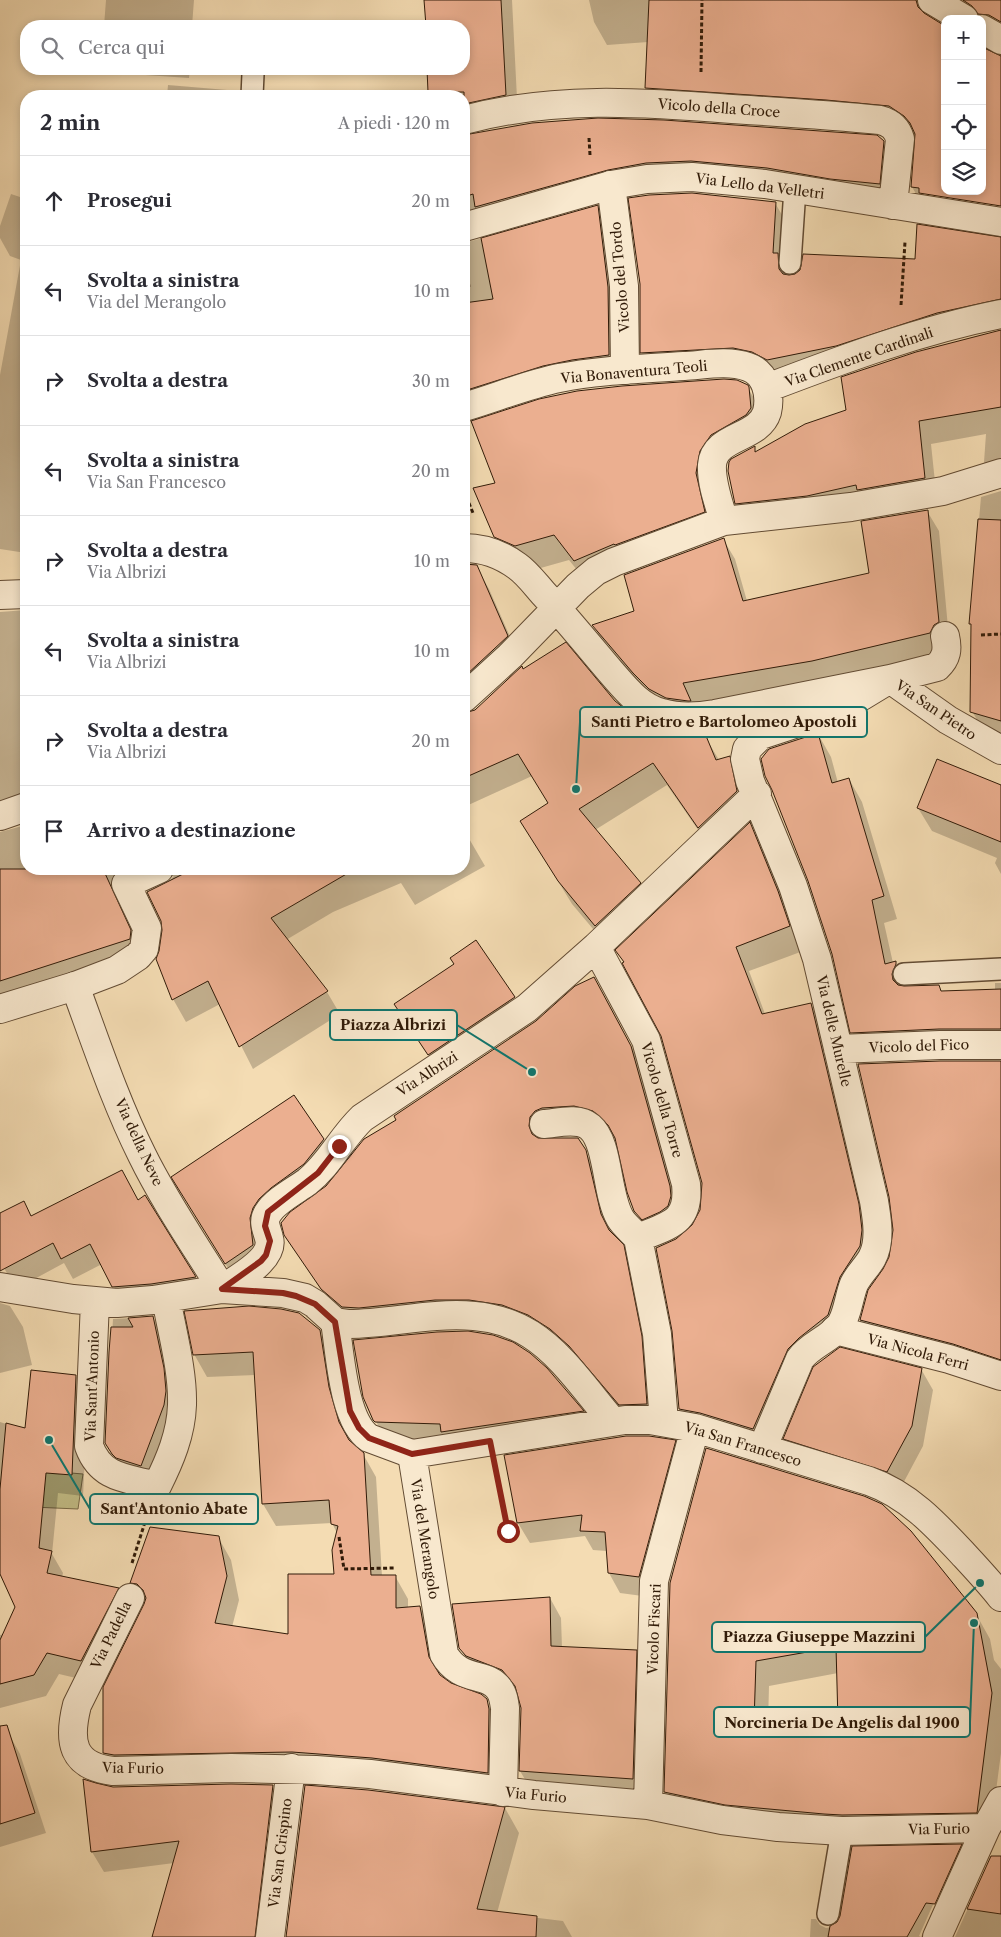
<!DOCTYPE html>
<html lang="it">
<head>
<meta charset="utf-8">
<style>
  :root { --surface:#fff; --page:#f7f7f7; --text:#2b2b33; --muted:#7c7c81; --line:#e1e1e2 }
  body { margin:0; font-family:"Libre Caslon Text",serif; background:var(--page); color:var(--text) }
  .controls { position:absolute; right:15px; top:15px; display:grid; overflow:hidden; border-radius:10px; box-shadow:0 2px 8px #0003 }
  .controls button { width:45px; height:45px; display:grid; place-items:center; padding:0; border:0; border-bottom:1px solid var(--line); background:var(--surface); color:var(--text); font:25px sans-serif }
  .stop { position:absolute; width:15px; height:15px; margin:-11px; border:4px solid #8f2418; border-radius:50%; background:#fff }
  .stop.end { background:#8f2418; border-color:#fff; box-shadow:0 1px 5px #0008 }
  .list { margin:0; padding:0; list-style:none }
  h2 { display:flex; justify-content:space-between; align-items:center; height:65px; margin:0; padding:0 20px; font-size:21px }
  h2 small { font-size:16px; font-weight:400; color:var(--muted) }
  .list li { display:grid; grid-template-columns:32px 1fr auto; gap:15px; align-items:center; box-sizing:border-box; height:90px; padding:0 20px; border-top:1px solid var(--line) }
  .list b { display:block; font-size:19px; white-space:nowrap }
  .list p { margin:0; font-size:16px; white-space:nowrap; color:var(--muted) }
  .list em { font-size:16px; font-style:normal; color:var(--muted) }
  .icon { flex:none; width:28px; height:28px; fill:none; stroke:currentColor; stroke-width:2; stroke-linecap:round; stroke-linejoin:round }
  .map { position:relative; flex:none; width:1001px; height:1937px; overflow:hidden }
  .search { position:absolute; background:var(--surface); box-shadow:0 2px 8px #0003; left:20px; top:20px; width:450px; height:55px; display:flex; align-items:center; gap:12px; box-sizing:border-box; padding:0 18px; border-radius:20px; color:var(--muted); font-size:19px }
  .panel { position:absolute; background:var(--surface); box-shadow:0 2px 8px #0003; left:20px; top:90px; width:450px; height:785px; border-radius:20px }
  .map>svg:first-child { display:block }
  .green { fill:#c3be87; stroke:#7a6c48 }
  .shadow { fill:#0003; fill-rule:evenodd }
  .building { fill:#ebaf90; stroke:#311b08; fill-rule:evenodd }
  .lines { fill:none; stroke-linecap:round; stroke-linejoin:round }
  .service-casing { stroke:#624b33; stroke-width:24 }
  .pedestrian-casing { stroke:#624b33; stroke-width:30 }
  .minor-casing { stroke:#624b33; stroke-width:30 }
  .path { stroke:#311b08; stroke-width:3; stroke-dasharray:4 2.5; stroke-linecap:butt }
  .service { stroke:#f8e8ce; stroke-width:21 }
  .pedestrian { stroke:#f8e8ce; stroke-width:28 }
  .minor { stroke:#f8e8ce; stroke-width:28 }
  .route { stroke:#8f2418; stroke-width:6 }
  .labels { text-anchor:middle; dominant-baseline:central; stroke-width:4; stroke-linejoin:round; paint-order:stroke }
  .street-label { font-size:14px; fill:#311b08; stroke:#f8e8ce }
  .leader { fill:none; stroke:#0f766e; stroke-width:2 }
  .callout-dot { fill:#0f766e; stroke:#f8e8ce; stroke-width:2 }
  .callout { fill:#f8e8ce; stroke:#0f766e; stroke-width:2 }
  .callout-label { font-size:15px; text-anchor:middle; font-weight:bold; fill:#311b08 }
</style>
</head>
<body>
<div class="map">
<svg width="1001" height="1937" viewBox="0 0 1001 1937">
  <rect width="100%" height="100%" fill="#f4dcb3"/>
  <filter id="stains"><feTurbulence type="fractalNoise" baseFrequency=".004" numOctaves="4"/><feColorMatrix values="0 0 0 0 .2 0 0 0 0 .09 0 0 0 0 .02 0 0 0 .5 -.17"/></filter>
  <radialGradient id="worn" r=".72"><stop offset=".6" stop-color="#630" stop-opacity="0"/><stop offset="1" stop-color="#630" stop-opacity=".3"/></radialGradient>
  <path class="green" d="M11 1468 83 1474 78 1509 9 1506Z"/>
  <path class="shadow" d="M106 0H194L192 26H104Z
    M426 0H512L518 118 466 132 464 135V96H430L429 69H464V26H427Z
    M589 0H1001V37L931 14 930 18 945 191H982L1001 57V205L924 193V195L1001 207V226L925 209 912 187 916 137 903 129 659 110 646 88 648 42 607 45 594 22ZM658 88 832 99V101L658 90Z
    M113 69H190L189 78 116 73Z
    M168 85 239 91 242 96H167Z
    M266 92 313 94 314 96H265Z
    M464 136 883 142 896 165 892 206 660 186 465 239 464 242Z
    M26 184V553L0 549V375L21 260 10 256 0 238V226L11 194 23 198Z
    M775 203 788 225 786 269 790 276 916 260 1001 238V323L766 374 655 375 642 353Z
    M597 206 610 229 622 378 464 396V243Z
    M1001 331V483L997 484 984 462 986 434 931 444 937 501 749 526 736 504 754 448 757 453 848 411Z
    M748 388 763 414 764 436 725 460 718 537 589 585 569 560 530 571 510 562 495 537 497 484Z
    M1001 491V632L971 613 981 497Z
    M927 511 939 531 949 638 941 653 823 681 694 704 701 720 651 699 605 646 594 626 636 612 723 539 735 559 747 601 871 574Z
    M464 564 476 566 489 589 520 659 464 713Z
    M26 610V817L1 828 0 830V612Z
    M1001 642V739L985 734 972 711Z
    M615 702 637 720 648 726 681 733H703L719 760 729 757 742 780 750 814 712 850 667 785 595 830 640 883 653 906 609 948 572 904 521 821 549 804 532 776 464 807V714Z
    M818 734 831 757 838 783 849 779 862 802 897 919 884 923 893 963 895 962 911 992 938 986 942 993 995 991V983H1001V1052L865 1055 852 1032Z
    M1001 786V874L995 863 997 858 932 831 918 808Z
    M750 824 763 848 791 917 803 951 749 971 765 1014 811 1004 824 1028 872 1229 813 1361 767 1453 694 1433 680 1409 677 1240 693 1226 701 1210 703 1183 662 1035 617 950Z
    M26 825V869H464V830L485 866 415 905 401 883 333 912 286 940 327 992 340 1014 253 1069 220 1004 186 1022 173 999 158 959 161 952 167 884 174 876 166 877 132 893 123 906 124 915 143 954 0 1017V832Z
    M476 942 522 1011 437 1068 396 1005 455 964Z
    M606 999 643 1068 682 1209 648 1233 636 1211 617 1141 607 1132H547L541 1140 585 1151 598 1173 612 1235 623 1246 635 1268 658 1425 633 1426 541 1336 334 1310 285 1234Z
    M1001 1062V1378L875 1343 861 1320 884 1270Z
    M323 1140 335 1160 282 1208 237 1283 185 1198Z
    M145 1196 206 1297 125 1307 102 1264 73 1279 64 1263 16 1289 0 1261V1215L31 1217 138 1201Z
    M0 1303 10 1306 23 1327 32 1365 0 1373Z
    M153 1317 164 1337 174 1389 153 1485 125 1474 106 1442 113 1319Z
    M319 1331 333 1354 341 1411 350 1443 363 1454 376 1477 382 1576H395L408 1599V1608L420 1607 433 1630 440 1677 450 1684 486 1700 499 1723 500 1796 386 1781 118 1775 104 1753 145 1606 132 1582 218 1537 231 1560 239 1600 232 1627 289 1635 335 1576 337 1533 332 1523 276 1526 263 1504 255 1375 207 1377 194 1354Z
    M546 1369 583 1412 594 1431 388 1442 369 1410Z
    M921 1369 933 1390 923 1446 899 1491 796 1459 785 1438Z
    M76 1376 88 1397 83 1496 58 1493 52 1554 63 1573 62 1577 118 1589 130 1610 93 1682 59 1674 46 1696 0 1708V1635L4 1634 17 1607 0 1571V1422L26 1430Z
    M675 1442 686 1462 650 1597 620 1593 609 1573 607 1551 593 1550 585 1536 530 1543 518 1523 506 1456Z
    M671 1583 976 1614 990 1639 994 1660 1001 1669V1753L990 1837 679 1817 665 1792ZM838 1673 839 1723 768 1724 769 1686Z
    M550 1598 561 1618 562 1648 636 1651 647 1671 644 1799 532 1791 520 1771 522 1708 519 1694 515 1690 472 1668 460 1648Z
    M9 1734 20 1754 46 1833 0 1847V1737Z
    M85 1780 113 1788 272 1786 284 1806 282 1825 250 1816 215 1937H153L174 1863 104 1872 92 1852Z
    M505 1808 519 1833 497 1913 563 1921 572 1937H287Z
    M961 1845 975 1870 945 1937H810L811 1919H816L820 1925 826 1928 833 1927ZM949 1869H952L921 1937 919 1936Z
    M991 1857H1001V1937H955Z"/>
  <path class="building" d="M424 0H501L506 95 464 104V92H428L427 69H464V26H426Z
    M649 0H916L918 7 924 13 945 26V191H982V47L1001 56V206L919 193V188L911 187 915 134 910 123 904 116 889 106 826 100 645 88Z
    M963 0H1001V22L989 15 978 14 972 6Z
    M598 118 664 120 877 135 884 141 880 184 830 179 767 168 691 161 646 163 608 170 475 207 473 194 464 197V135L532 123Z
    M692 193 776 202 773 253H778L779 269 783 274 789 275 795 274 800 270 803 254 915 259 917 224 1001 237V299L937 313 836 346 767 360 752 352 733 348 640 353V284L628 198 649 195Z
    M598 205 608 287 609 355 572 360 543 366 464 391V303L493 299 481 238Z
    M1001 330V407L919 421 925 478 857 490 856 485 807 496 735 504 728 471 729 462 731 459 755 446V452L805 424 846 410 841 377 916 352Z
    M724 379 737 380 748 385 749 387 751 408 746 415 711 435 700 451 696 473 705 512 615 545 614 544 574 561 554 535 515 546 494 537 473 488 495 483 471 421 539 399 577 391 622 386Z
    M928 510 939 622 934 625 930 633 812 661 683 683 691 701H688L666 698 649 689 633 673 592 625 634 611 624 575 724 538 743 601 869 573 861 521Z
    M978 519 1001 520V721L970 712 971 624H969Z
    M464 564 477 565 508 636 464 677Z
    M566 642 615 701 638 719 649 725 666 730 681 732 704 731 716 760 730 756 737 791 698 828 653 763 579 809 641 883 595 926 558 881 520 821 548 803 518 754 464 778V713L475 710 522 666 523 669Z
    M818 733 832 783 849 778 884 896 872 900 885 964 896 961V964L892 974 893 980 898 985 904 986 939 985 941 991 1001 989V1029H939L850 1033 832 954 808 881 772 790 765 776 761 759 769 749Z
    M937 759 1001 785V842L917 808Z
    M750 822 778 891 790 926 736 947 762 1014 811 1003 859 1204 862 1230 860 1246 840 1277 828 1315 799 1338 788 1349 753 1429 700 1413 679 1409 672 1331 656 1248 676 1239 692 1225 700 1210 702 1183 661 1036 622 963 624 962 615 950Z
    M0 869H103L131 930 130 939 0 981Z
    M193 869H355L271 918 328 991 239 1047 208 981 172 1000 156 959 159 951 162 930 161 921 147 892Z
    M476 940 515 997 428 1055 394 1004 454 964 450 958Z
    M594 977 631 1046 670 1186 671 1196 668 1206 660 1212 642 1220 634 1211 627 1192 615 1138 608 1125 593 1111 574 1106 542 1108 535 1111 530 1117 529 1126 532 1134 538 1138H578L586 1150 601 1214 609 1230 624 1245 642 1336 647 1404 619 1405 569 1346 550 1329 528 1315 502 1305 469 1300H435L359 1308 342 1307 321 1289 284 1235 281 1223 290 1212 326 1186 364 1139 396 1120 394 1116 536 1021 575 986Z
    M940 1061H1001V1360L953 1344 860 1320 868 1290 883 1269 889 1257 893 1230 889 1197 858 1064Z
    M294 1095 324 1139 304 1164 271 1188 259 1199 253 1208 250 1218 253 1245 225 1264 171 1177Z
    M122 1170 138 1200 145 1195 196 1277 151 1284 112 1287 90 1244 61 1259 53 1243 0 1271V1213L24 1201 31 1216Z
    M249 1306 281 1309 299 1313 320 1330 329 1387 339 1422 349 1440 364 1453 371 1575H396V1608L420 1606 429 1657 440 1675 451 1683 481 1694 487 1699 489 1709 488 1773 372 1758 292 1752 114 1755 103 1753V1687L144 1604 146 1598 143 1590 137 1584 130 1583 150 1527 219 1536 227 1576 215 1623 288 1634V1574H334L332 1550 338 1526 331 1524 329 1500 262 1504 253 1352 193 1355 184 1311Z
    M153 1316 164 1368 166 1391 164 1405 141 1466 116 1458 112 1454 105 1443 109 1352 111 1327H133L128 1318Z
    M468 1331 493 1335 513 1342 530 1353 547 1368 584 1411 441 1432 440 1424 375 1422 373 1420 363 1397 353 1340 437 1332Z
    M840 1347 922 1368 912 1426 887 1472 783 1439 813 1367Z
    M31 1370 76 1375 72 1475 46 1473 39 1548 52 1551 47 1573 119 1588 81 1661 47 1653 34 1675 0 1684V1640L15 1607 0 1574V1489L6 1423 25 1428Z
    M626 1436H649L676 1440 639 1577 608 1573 605 1532 580 1531 582 1515 517 1523 504 1455Z
    M706 1448 864 1496 882 1504 911 1531 977 1613 992 1693 977 1813 842 1815 824 1814 725 1805 664 1792 670 1583ZM836 1647 838 1722 754 1723 756 1661Z
    M550 1597 551 1646 637 1650 633 1779 519 1771 521 1708 515 1686 502 1670 466 1656 459 1648 452 1604Z
    M7 1725 35 1813 0 1824V1726Z
    M83 1779 96 1783 113 1787 231 1784 273 1785 255 1937H152L179 1841 91 1852Z
    M305 1785 368 1790 505 1807 477 1909 537 1916 536 1937H286Z
    M962 1844 935 1904 926 1903 907 1937H828L830 1926 837 1922 840 1916 852 1846Z
    M991 1856H1001V1914L967 1909Z"/>
  <g class="lines">
    <defs>
      <path id="service" d="M252 96 253 74
        M790 263 795 189
        M904 974 1001 969
        M828 1914 842 1831"/>
      <path id="pedestrian" d="M611 185 624 286 625 370
        M75 986C96 1043 115 1101 142 1155 165 1202 195 1245 222 1289
        M335 1322C340 1352 343 1420 369 1438L412 1454
        M835 1330 949 1359 1001 1376"/>
      <path id="minor" d="M932 0 964 19
        M982 29 1001 40
        M464 120C552 96 642 102 732 109 781 112 831 115 880 120 891 123 897 128 900 139L893 205
        M464 227 611 185 647 179 692 177 765 184 1001 222
        M767 388C843 359 921 330 1001 314
        M464 407C495 398 526 385 559 378 599 370 642 369 684 366 704 365 728 360 748 367 766 373 771 395 767 412 759 439 714 435 712 465 711 483 719 504 724 521L614 562 596 571 578 586 510 656 464 698
        M724 521 851 507 943 491 1001 473
        M464 548C483 548 502 555 517 566 527 573 535 584 543 593 566 618 588 645 610 671 625 688 639 707 662 713 679 718 697 717 715 714L890 679 948 720 1001 750
        M0 595 26 594
        M0 816 26 807
        M596 947 646 1040 686 1184C690 1223 669 1225 638 1238L657 1334 664 1422
        M0 1009 75 986 117 970 138 956 144 949 147 928 126 884 159 869
        M838 1049 940 1045H1001
        M544 1124C558 1123 578 1117 590 1127 609 1143 606 1194 620 1218 624 1225 632 1231 638 1238
        M0 1287 73 1299 117 1303 153 1300 222 1289 283 1293 305 1298 315 1304 335 1322 349 1324C378 1324 407 1318 436 1316 533 1308 557 1355 612 1421
        M222 1289C237 1279 275 1259 269 1238 267 1230 262 1221 268 1213 275 1201 296 1190 307 1182 330 1164 341 1138 362 1118L527 1008 596 947 757 794
        M95 1301 89 1446C101 1479 127 1478 157 1486 170 1460 181 1434 182 1405 183 1371 172 1332 166 1298
        M762 1449 800 1359C811 1344 831 1339 841 1324 848 1313 849 1296 854 1284 859 1274 867 1267 872 1258 881 1241 877 1219 874 1201L817 959 793 886 750 781 745 759 747 749 761 735 831 712 862 696 890 679 937 667C947 658 948 649 945 636
        M130 1598 77 1705C68 1741 71 1766 113 1771L231 1768 316 1770 370 1774 534 1795 648 1805 722 1820 778 1827 842 1831 986 1828
        M503 1792 505 1708C504 1701 503 1694 499 1689 487 1671 460 1683 444 1654L412 1454 625 1420H650L695 1428 869 1481C909 1495 937 1526 965 1556 978 1570 990 1583 1001 1597
        M648 1805 654 1581 695 1428
        M270 1937 291 1768
        M937 1937 986 1828 1001 1801"/>
    </defs>
    <use href="#service" class="service-casing"/>
    <use href="#pedestrian" class="pedestrian-casing"/>
    <use href="#minor" class="minor-casing"/>
    <path class="path" d="M701 72 702 0
      M589 138 590 155
      M464 290 469 288 466 262
      M901 305 905 242
      M464 491 473 513
      M981 635 1001 634
      M497 1476 508 1531
      M339 1537 344 1569 395 1568
      M132 1563 146 1519"/>
    <use href="#service" class="service"/>
    <use href="#pedestrian" class="pedestrian"/>
    <use href="#minor" class="minor"/>
  </g>
  <g class="lines">
    <path class="route" d="M339 1146 318 1173 268 1212 265 1226 270 1241 266 1255 261 1261 222 1289 283 1293 296 1296 315 1304 335 1322 350 1411 359 1428 369 1438 412 1454 490 1441 508 1531"/>
  </g>
  <g class="labels">
    <g class="street-label">
      <text transform="translate(719 108) rotate(4)">Vicolo della Croce</text>
      <text transform="translate(760 186) rotate(7)">Via Lello da Velletri</text>
      <text transform="translate(620 277) rotate(-95)">Vicolo del Tordo</text>
      <text transform="translate(859 357) rotate(-19)">Via Clemente Cardinali</text>
      <text transform="translate(634 372) rotate(-5)">Via Bonaventura Teoli</text>
      <text transform="translate(936 710) rotate(34)">Via San Pietro</text>
      <text transform="translate(834 1031) rotate(77)">Via delle Murelle</text>
      <text transform="translate(919 1046) rotate(-2)">Vicolo del Fico</text>
      <text transform="translate(427 1074) rotate(-33)">Via Albrizi</text>
      <text transform="translate(662 1100) rotate(74)">Vicolo della Torre</text>
      <text transform="translate(139 1142) rotate(65)">Via della Neve</text>
      <text transform="translate(918 1352) rotate(15)">Via Nicola Ferri</text>
      <text transform="translate(92 1386) rotate(-88)">Via Sant'Antonio</text>
      <text transform="translate(743 1444) rotate(17)">Via San Francesco</text>
      <text transform="translate(425 1539) rotate(81)">Via del Merangolo</text>
      <text transform="translate(654 1629) rotate(-88)">Vicolo Fiscari</text>
      <text transform="translate(111 1635) rotate(-64)">Via Padella</text>
      <text transform="translate(133 1768) rotate(1)">Via Furio</text>
      <text transform="translate(536 1795) rotate(5)">Via Furio</text>
      <text transform="translate(939 1829) rotate(-1)">Via Furio</text>
      <text transform="translate(280 1853) rotate(-83)">Via San Crispino</text>
    </g>
  </g>
  <path class="leader" d="M576 789L580 722M532 1072L457 1025M49 1440L90 1509M980 1583L925 1637M974 1623L970 1722"/>
  <g class="callout-dot">
    <circle cx="576" cy="789" r="5"/>
    <circle cx="532" cy="1072" r="5"/>
    <circle cx="49" cy="1440" r="5"/>
    <circle cx="980" cy="1583" r="5"/>
    <circle cx="974" cy="1623" r="5"/>
  </g>
  <g class="callout">
    <rect x="580" y="707" width="287" height="30" rx="5"/>
    <rect x="330" y="1010" width="127" height="30" rx="5"/>
    <rect x="90" y="1494" width="168" height="30" rx="5"/>
    <rect x="712" y="1622" width="213" height="30" rx="5"/>
    <rect x="714" y="1707" width="256" height="30" rx="5"/>
  </g>
  <g class="callout-label">
    <text x="724" y="727">Santi Pietro e Bartolomeo Apostoli</text>
    <text x="393" y="1030">Piazza Albrizi</text>
    <text x="174" y="1514">Sant'Antonio Abate</text>
    <text x="819" y="1642">Piazza Giuseppe Mazzini</text>
    <text x="842" y="1728">Norcineria De Angelis dal 1900</text>
  </g>
  <rect width="100%" height="100%" filter="url(#stains)"/>
  <rect width="100%" height="100%" fill="url(#worn)"/>
</svg>
<div class="controls">
<button>+</button>
<button>−</button>
<button><svg class="icon" aria-label="locate" viewBox="0 0 24 24"><circle cx="12" cy="12" r="6"/><path d="M12 2v4M12 18v4M2 12h4M18 12h4"/></svg></button>
<button><svg class="icon" aria-label="layers" viewBox="0 0 24 24"><path d="M12 4l9 5-9 5-9-5zM3 14l9 5 9-5"/></svg></button>
</div>
<div class="stop" style="left:508px;top:1531px"></div>
<div class="stop end" style="left:339px;top:1146px"></div>
<div class="search"><svg class="icon" aria-label="search" viewBox="0 0 24 24"><circle cx="10" cy="10" r="6"/><path d="M15 15l6 6"/></svg>Cerca qui</div>
<section class="panel">
<h2>2 min<small>A piedi · 120 m</small></h2>
<ul class="list">
<li><svg class="icon" aria-label="ahead" viewBox="0 0 24 24"><path d="M12 20V5M6 11l6-6 6 6"/></svg><div><b>Prosegui</b></div><em>20 m</em></li>
<li><svg class="icon" aria-label="left" viewBox="0 0 24 24"><path d="M17 20v-9H6M10 6l-5 5 5 5"/></svg><div><b>Svolta a sinistra</b><p>Via del Merangolo</p></div><em>10 m</em></li>
<li><svg class="icon" aria-label="right" viewBox="0 0 24 24"><path d="M7 20v-9h11M14 6l5 5-5 5"/></svg><div><b>Svolta a destra</b></div><em>30 m</em></li>
<li><svg class="icon" aria-label="left" viewBox="0 0 24 24"><path d="M17 20v-9H6M10 6l-5 5 5 5"/></svg><div><b>Svolta a sinistra</b><p>Via San Francesco</p></div><em>20 m</em></li>
<li><svg class="icon" aria-label="right" viewBox="0 0 24 24"><path d="M7 20v-9h11M14 6l5 5-5 5"/></svg><div><b>Svolta a destra</b><p>Via Albrizi</p></div><em>10 m</em></li>
<li><svg class="icon" aria-label="left" viewBox="0 0 24 24"><path d="M17 20v-9H6M10 6l-5 5 5 5"/></svg><div><b>Svolta a sinistra</b><p>Via Albrizi</p></div><em>10 m</em></li>
<li><svg class="icon" aria-label="right" viewBox="0 0 24 24"><path d="M7 20v-9h11M14 6l5 5-5 5"/></svg><div><b>Svolta a destra</b><p>Via Albrizi</p></div><em>20 m</em></li>
<li><svg class="icon" aria-label="arrive" viewBox="0 0 24 24"><path d="M6 21V4h12l-3 4 3 4H6"/></svg><div><b>Arrivo a destinazione</b></div></li>
</ul>
</section>
</div>
</body>
</html>
